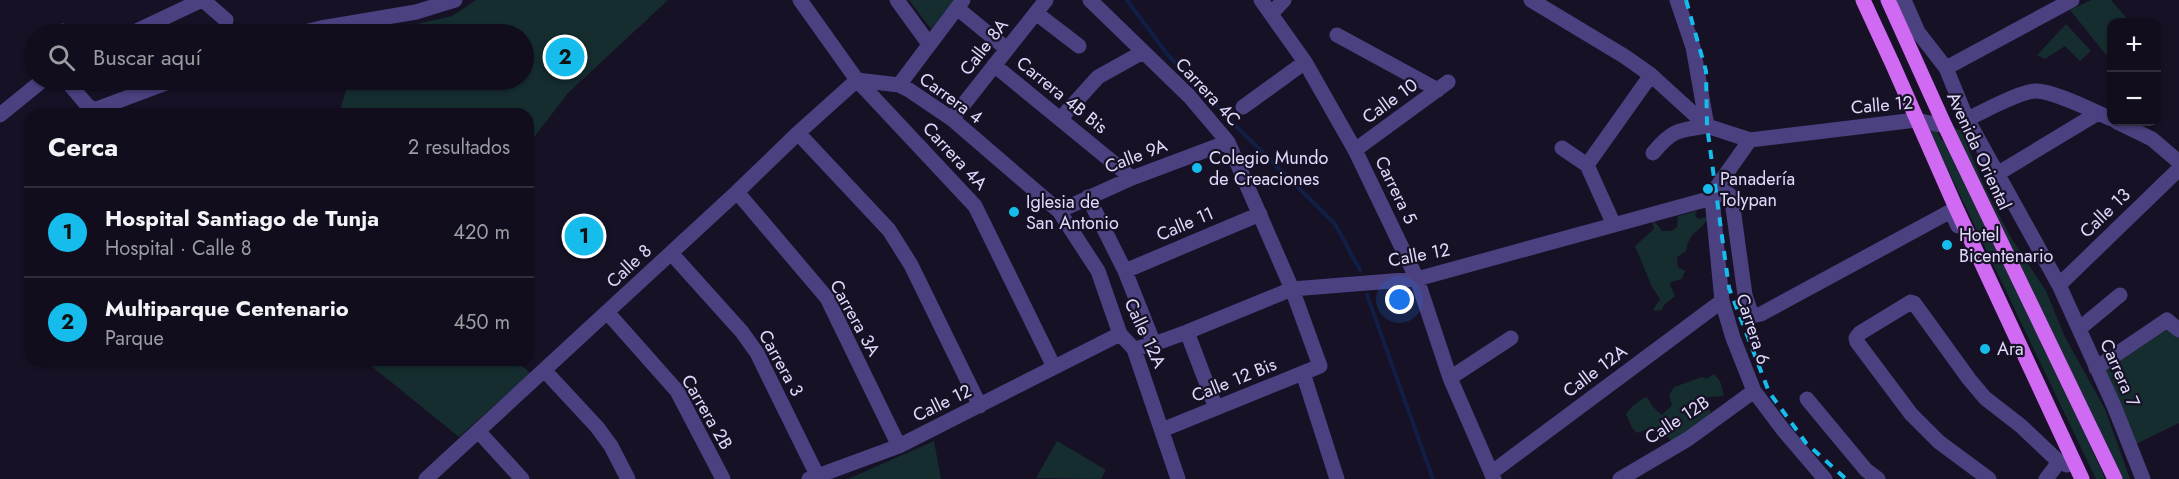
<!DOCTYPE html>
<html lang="es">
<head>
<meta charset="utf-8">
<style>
  :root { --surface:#110d1c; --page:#1e1b29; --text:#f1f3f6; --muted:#9c9ca3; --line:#302d3b; --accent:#16bdec }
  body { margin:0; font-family:Jost,sans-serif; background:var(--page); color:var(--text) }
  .controls { position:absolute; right:18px; top:18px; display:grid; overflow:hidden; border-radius:12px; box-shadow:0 2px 4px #0004 }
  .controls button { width:54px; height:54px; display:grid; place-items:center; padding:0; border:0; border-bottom:2px solid var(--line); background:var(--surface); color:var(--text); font:30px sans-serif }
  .you { position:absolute; left:1400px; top:300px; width:21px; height:21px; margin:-15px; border:4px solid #fff; border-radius:50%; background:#1a73e8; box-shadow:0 0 0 9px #1a73e833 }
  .badge { display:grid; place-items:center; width:39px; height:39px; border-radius:50%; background:var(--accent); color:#111; font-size:20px; font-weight:700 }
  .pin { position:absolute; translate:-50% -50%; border:3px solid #fff; box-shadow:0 2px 6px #0006 }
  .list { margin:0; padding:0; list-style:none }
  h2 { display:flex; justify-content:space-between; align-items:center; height:78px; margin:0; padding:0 24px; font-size:26px }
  h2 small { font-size:20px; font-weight:400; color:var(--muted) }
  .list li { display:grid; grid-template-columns:39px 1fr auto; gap:18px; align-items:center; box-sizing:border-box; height:90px; padding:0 24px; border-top:2px solid var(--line) }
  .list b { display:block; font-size:22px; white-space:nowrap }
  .list p { margin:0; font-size:20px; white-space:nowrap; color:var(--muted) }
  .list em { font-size:20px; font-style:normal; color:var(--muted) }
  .icon { flex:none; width:33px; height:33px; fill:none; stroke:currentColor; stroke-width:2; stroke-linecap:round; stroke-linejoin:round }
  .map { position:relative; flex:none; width:2179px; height:479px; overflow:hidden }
  .search { position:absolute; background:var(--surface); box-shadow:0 2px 4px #0004; left:24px; top:24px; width:510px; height:66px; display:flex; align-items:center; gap:15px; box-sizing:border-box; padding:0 21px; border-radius:33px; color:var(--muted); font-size:22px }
  .panel { position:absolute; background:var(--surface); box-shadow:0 2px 4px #0004; left:24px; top:108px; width:510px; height:258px; border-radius:18px }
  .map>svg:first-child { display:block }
  .green { fill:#152d2f }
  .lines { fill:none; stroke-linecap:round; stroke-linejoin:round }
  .stream { stroke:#111e45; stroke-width:4 }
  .minor { stroke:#4b4181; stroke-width:15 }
  .primary { stroke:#d06af3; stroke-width:15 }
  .rail { stroke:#16bdec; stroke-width:4; stroke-dasharray:9 8; stroke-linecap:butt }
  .poi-dot { fill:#16bdec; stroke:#171126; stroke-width:2 }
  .labels { text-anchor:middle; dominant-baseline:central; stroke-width:4.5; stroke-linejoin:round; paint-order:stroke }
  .street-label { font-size:18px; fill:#e1d9fc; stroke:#171126 }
  .poi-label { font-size:18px; fill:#e1d9fc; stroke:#171126; text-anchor:start }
</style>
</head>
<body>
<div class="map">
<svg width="2179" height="479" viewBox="0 0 2179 479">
  <rect width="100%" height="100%" fill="#171126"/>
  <path class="green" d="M476 0H668L568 93 528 145V114H339L349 80H524V34H372L452 16Z
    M909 0H954L931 29Z
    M2091 0H2111L2130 22H2112L2111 61 2070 10Z
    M2066 24 2091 51 2080 61 2065 46 2045 59 2037 55Z
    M1950 120 1956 129 1961 130 1985 188 2010 236 2046 291 2065 337 2105 409 2130 479H2117Z
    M1933 125 1941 139 1946 143 2082 427 2105 479H2096L1948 170 1928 127Z
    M1697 211 1695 216 1699 219 1708 217C1701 233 1690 229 1686 251L1677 257 1678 267 1685 271 1682 279 1671 282 1670 285 1675 296 1664 305 1662 310 1655 311 1653 310 1660 299 1652 287 1635 246 1654 229 1652 223 1654 221 1662 231H1671L1677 227 1678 216Z
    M2168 321 2179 337V423L2130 447 2098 370Z
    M364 360H515L530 373 459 437Z
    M1714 374 1720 381 1724 396 1708 397 1705 400V404L1711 412 1704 422 1672 441C1654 426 1661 424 1637 433L1632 428 1626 414C1631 407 1639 400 1647 397L1653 407 1662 415 1672 405 1669 395 1674 387 1702 377 1706 379Z
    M934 441 941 479H848Z
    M1057 441 1106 470 1101 479 1036 478Z"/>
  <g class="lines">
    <path class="stream" d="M1127 0 1167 54 1235 125 1335 224 1360 270
      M1367 295 1433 479"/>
    <path class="minor" d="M203 0 226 20
      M800 0 857 80 975 206 1054 367
      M897 0 929 44
      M1090 0 1189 96 1228 142 1292 289 1320 366 1162 430
      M1261 0 1305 62 1355 150 1417 279 1450 378 1494 479
      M1531 0 1624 56 1651 75 1707 126 1750 140 1916 120 1945 126
      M1904 0 1918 32 1946 68 1967 119 2059 285 2114 406 2143 479
      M957 8 1007 49
      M1036 13 1079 46
      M1272 13 1284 0
      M63 31 67 34
      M130 34 202 0
      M296 34 321 28 416 12 455 0
      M1337 35 1438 90
      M994 65 1132 178
      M1946 68 2072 0
      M66 80 87 105 94 110 174 80
      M857 80 899 85 909 90 952 119 1059 211 1098 271 1120 334 1134 349 1178 479
      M899 85 963 0
      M1243 107 1305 62
      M0 115 43 80
      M1061 118 1098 77 1143 52
      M952 119 1046 0
      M1967 119C1983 112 2022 90 2037 91 2056 92 2093 111 2112 119
      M2117 122 2152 139 2179 162
      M798 133 889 230 911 265 980 406
      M1750 140 1716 188 1712 198 1722 301 1733 338 1754 391 1784 431 1825 479
      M1562 148 1587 165
      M1355 150 1448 82
      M1653 153C1672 130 1678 130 1707 126L1693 47 1677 0
      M1587 165 1651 75
      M1587 165 1614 225
      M1997 174 2098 113
      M737 192 827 298 899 446
      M1088 197 1125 271 1154 344
      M1059 211 1132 178 1228 142
      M671 253 742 332 757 353 817 475
      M1125 271 1260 214
      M2059 285 2179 169
      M607 312 677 391 723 479
      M2079 329 2120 295
      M1187 332 1216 408
      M1134 349 1154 344 1187 332 1292 289 1417 279 1712 198 1725 192 1730 195 1733 208 1745 295 1752 316 1761 314 1951 211 1958 226
      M2096 368 2167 320 2179 330
      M545 371 597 427 611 446 628 479
      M1303 373 1337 479
      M1450 378 1511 338
      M1807 399 1866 470 1878 479
      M479 432 522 479
      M1491 473 1722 301
      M426 479 737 192 798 133 857 80
      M809 479 899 446 1120 334
      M1620 479 1688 439 1754 391
      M1989 479 1939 442 1911 414 1857 342 1856 338 1860 333 1911 302 1914 303 1969 379 1985 398 2021 426 2059 462
      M2046 479 2059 462 2067 465"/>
    <path class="primary" d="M1863 0 1893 65 1956 208 2082 479
      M1888 0 1945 126 2115 479"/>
    <path class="rail" d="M1686 0 1706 71 1707 126 1729 288 1769 392 1806 443 1846 479"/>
  </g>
  <g class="poi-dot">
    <circle cx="1197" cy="168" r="6"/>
    <circle cx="1708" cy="189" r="6"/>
    <circle cx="1014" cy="212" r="6"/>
    <circle cx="1947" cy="245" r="6"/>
    <circle cx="1985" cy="349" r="6"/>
  </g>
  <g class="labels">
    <g class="street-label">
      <text transform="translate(984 47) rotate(-52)">Calle 8A</text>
      <text transform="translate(1208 92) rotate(47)">Carrera 4C</text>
      <text transform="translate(1062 95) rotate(39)">Carrera 4B Bis</text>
      <text transform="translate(951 98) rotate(36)">Carrera 4</text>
      <text transform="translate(1390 101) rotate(-36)">Calle 10</text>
      <text transform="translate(1882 105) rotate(-5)">Calle 12</text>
      <text transform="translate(1979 151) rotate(65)">Avenida Oriental</text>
      <text transform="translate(955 156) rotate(47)">Carrera 4A</text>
      <text transform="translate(1136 156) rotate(-21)">Calle 9A</text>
      <text transform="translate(1396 190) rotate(64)">Carrera 5</text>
      <text transform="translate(2105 213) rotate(-44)">Calle 13</text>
      <text transform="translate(1185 224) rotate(-23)">Calle 11</text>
      <text transform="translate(1419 255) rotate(-11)">Calle 12</text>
      <text transform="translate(629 266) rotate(-43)">Calle 8</text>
      <text transform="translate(855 318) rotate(61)">Carrera 3A</text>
      <text transform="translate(1753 329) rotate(72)">Carrera 6</text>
      <text transform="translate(1145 333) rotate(65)">Calle 12A</text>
      <text transform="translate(781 363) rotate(61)">Carrera 3</text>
      <text transform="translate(1595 371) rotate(-37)">Calle 12A</text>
      <text transform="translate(2120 373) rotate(66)">Carrera 7</text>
      <text transform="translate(1234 380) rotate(-22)">Calle 12 Bis</text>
      <text transform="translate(942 403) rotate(-26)">Calle 12</text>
      <text transform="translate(707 412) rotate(60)">Carrera 2B</text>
      <text transform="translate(1677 420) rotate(-33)">Calle 12B</text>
    </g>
    <g class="poi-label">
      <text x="1209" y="158">Colegio Mundo<tspan x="1209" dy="21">de Creaciones</tspan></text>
      <text x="1720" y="179">Panadería<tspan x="1720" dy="21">Tolypan</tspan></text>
      <text x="1026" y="202">Iglesia de<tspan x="1026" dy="21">San Antonio</tspan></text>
      <text x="1959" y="235">Hotel<tspan x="1959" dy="21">Bicentenario</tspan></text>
      <text x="1997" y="349">Ara</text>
    </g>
  </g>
</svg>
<div class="controls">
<button>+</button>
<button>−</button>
</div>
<div class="you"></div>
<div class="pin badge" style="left:584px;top:236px">1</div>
<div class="pin badge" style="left:565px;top:57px">2</div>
<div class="search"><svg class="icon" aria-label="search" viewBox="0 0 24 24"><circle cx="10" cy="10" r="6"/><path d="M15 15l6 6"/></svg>Buscar aquí</div>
<section class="panel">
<h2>Cerca<small>2 resultados</small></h2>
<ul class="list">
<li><span class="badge">1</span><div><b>Hospital Santiago de Tunja</b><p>Hospital · Calle 8</p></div><em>420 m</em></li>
<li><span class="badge">2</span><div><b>Multiparque Centenario</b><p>Parque</p></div><em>450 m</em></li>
</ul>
</section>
</div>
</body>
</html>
